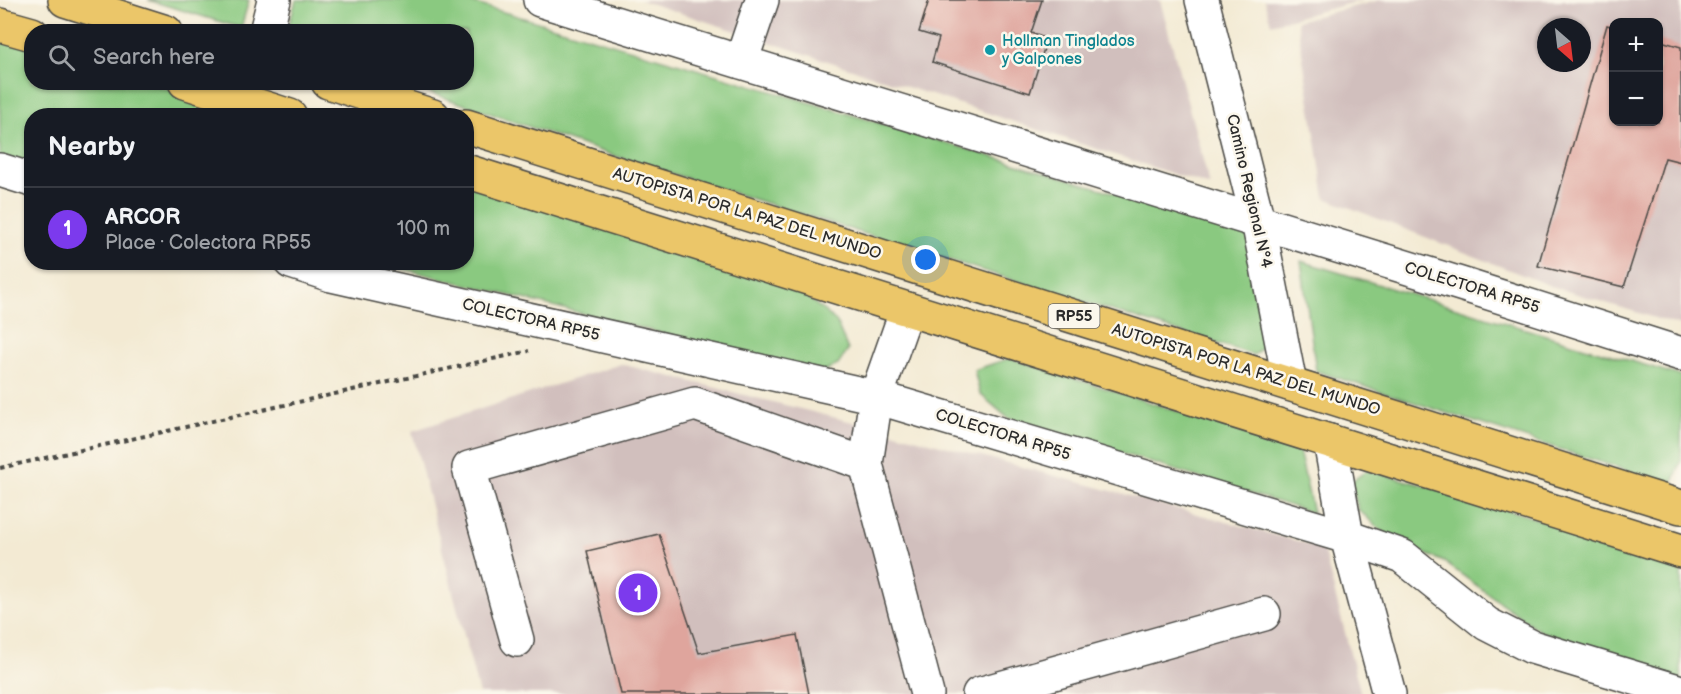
<!DOCTYPE html>
<html lang="en">
<head>
<meta charset="utf-8">
<style>
  :root { --surface:#171b24; --page:#242831; --text:#f1f3f6; --muted:#9ea1a6; --line:#363941; --accent:#7c3aed }
  body { margin:0; font-family:"Balsamiq Sans",sans-serif; background:var(--page); color:var(--text) }
  .controls { position:absolute; right:18px; top:18px; display:grid; overflow:hidden; border-radius:12px; box-shadow:0 2px 4px #0004 }
  .controls button { width:54px; height:54px; display:grid; place-items:center; padding:0; border:0; border-bottom:2px solid var(--line); background:var(--surface); color:var(--text); font:30px sans-serif }
  .compass { position:absolute; left:1537px; top:18px; width:54px; height:54px; border-radius:50%; background:var(--surface); box-shadow:0 2px 4px #0004; rotate:152deg }
  .you { position:absolute; left:926px; top:260px; width:21px; height:21px; margin:-15px; border:4px solid #fff; border-radius:50%; background:#1a73e8; box-shadow:0 0 0 9px #1a73e833 }
  .badge { display:grid; place-items:center; width:39px; height:39px; border-radius:50%; background:var(--accent); color:#fff; font-size:20px; font-weight:700 }
  .pin { position:absolute; translate:-50% -50%; border:3px solid #fff; box-shadow:0 2px 6px #0006 }
  .list { margin:0; padding:0; list-style:none }
  h2 { display:flex; justify-content:space-between; align-items:center; height:78px; margin:0; padding:0 24px; font-size:26px }
  h2 small { font-size:20px; font-weight:400; color:var(--muted) }
  .list li { display:grid; grid-template-columns:39px 1fr auto; gap:18px; align-items:center; box-sizing:border-box; height:84px; padding:0 24px; border-top:2px solid var(--line) }
  .list b { display:block; font-size:22px; white-space:nowrap }
  .list p { margin:0; font-size:20px; white-space:nowrap; color:var(--muted) }
  .list em { font-size:20px; font-style:normal; color:var(--muted) }
  .icon { flex:none; width:33px; height:33px; fill:none; stroke:currentColor; stroke-width:2; stroke-linecap:round; stroke-linejoin:round }
  .map { position:relative; flex:none; width:1681px; height:694px; overflow:hidden }
  .search { position:absolute; background:var(--surface); box-shadow:0 2px 4px #0004; left:24px; top:24px; width:450px; height:66px; display:flex; align-items:center; gap:15px; box-sizing:border-box; padding:0 21px; border-radius:24px; color:var(--muted); font-size:22px }
  .panel { position:absolute; background:var(--surface); box-shadow:0 2px 4px #0004; left:24px; top:108px; width:450px; height:162px; border-radius:24px }
  .map>svg:first-child { display:block }
  .industrial { fill:#d1bfbd; fill-rule:evenodd }
  .green { fill:#8ac980; stroke:#5a7a56; stroke-width:1.5 }
  .building { fill:#dfa59d }
  .lines { fill:none; stroke-linecap:round; stroke-linejoin:round }
  .minor-casing { stroke:#494844; stroke-width:36 }
  .highway-casing { stroke:#494844; stroke-width:36 }
  .path { stroke:#494844; stroke-width:4; stroke-dasharray:4.5 4.5; stroke-linecap:butt }
  .minor { stroke:#fff; stroke-width:33 }
  .highway { stroke:#ebc669; stroke-width:33 }
  .culture-dot { fill:#0f9aa8; stroke:#fbf7ec; stroke-width:2 }
  .labels { text-anchor:middle; dominant-baseline:central; stroke-width:5; stroke-linejoin:round; paint-order:stroke }
  .shield { fill:#fbf7ec; stroke:#696865; stroke-width:1.5 }
  .shield-label { font-size:15px; font-weight:bold; fill:#2b2b2b }
  .culture-label { font-size:16px; fill:#0d838f; stroke:#fbf7ec; text-anchor:start }
  .street-label { font-size:16px; fill:#2b2b2b; stroke:#fbf7ec }
</style>
</head>
<body>
<div class="map">
<svg width="1681" height="694" viewBox="0 0 1681 694">
  <rect width="100%" height="100%" fill="#fbf7ec"/>
  <filter id="ink" filterUnits="userSpaceOnUse"><feTurbulence type="fractalNoise" baseFrequency=".0167" numOctaves="2"/><feDisplacementMap in="SourceGraphic" scale="12" xChannelSelector="R" yChannelSelector="G"/><feConvolveMatrix kernelMatrix="1 2 1 2 8 2 1 2 1" color-interpolation-filters="sRGB"/></filter>
  <filter id="wash" filterUnits="userSpaceOnUse"><feTurbulence type="fractalNoise" baseFrequency=".008" numOctaves="4" result="noise"/><feDisplacementMap in="SourceGraphic" scale="24" xChannelSelector="R" yChannelSelector="G"/><feGaussianBlur stdDeviation="1.35" result="paint"/><feColorMatrix in="noise" values="0 0 0 0 0 0 0 0 0 0 0 0 0 0 0 0 0 1.4 0 .05"/><feComposite in="paint" operator="in"/></filter>
  <g filter="url(#wash)">
    <rect width="100%" height="100%" fill="#f3ead3"/>
    <path class="industrial" d="M640 0H1160L1210 186 883 79Z
      M1264 0H1363L1271 24Z
      M1380 0H1681V326L1551 286 1325 198 1297 21ZM1614 22H1658V122H1614ZM1546 27H1582V63H1546Z
      M621 364 896 433 1323 548 1361 694H479L412 431Z"/>
    <path class="green" d="M148 0H249L241 28Z
      M296 0H463L1251 233 1267 343 1254 355 609 154 401 83 466 82V32H287Z
      M0 36 31 46 32 82 149 83 255 115 32 116 31 169 0 159Z
      M467 182 795 287 836 321 848 350 838 365 821 373 380 263 466 262Z
      M1301 261 1681 376V461L1672 485 1316 371Z
      M1010 358 1299 450 1313 513 1008 418 980 394 974 370Z
      M1367 470 1452 493 1681 563V681L1540 631 1444 562 1389 538 1358 509 1351 482Z"/>
    <g id="blocks">
      <path class="building" d="M929 0H1042L1031 33 1047 39 1030 93 932 62 939 38 919 32Z
        M1607 25 1614 27V122H1658V40L1681 47V162L1665 158 1624 287 1538 266Z
        M659 534 699 653 797 635 809 694H621L587 551Z"/>
    </g>
  </g>
  <g filter="url(#ink)">
    <use href="#blocks" fill-opacity="0" stroke="#494844" stroke-width="1.5"/>
    <g class="lines">
      <defs>
        <path id="minor" d="M540 0 1467 286 1681 354
          M1202 0 1258 221 1290 384
          M266 32 274 0
          M741 62 762 0
          M0 170 32 180
          M291 262 331 275 876 397 1347 537 1402 556 1487 624 1532 647 1681 692
          M907 309 876 397 866 464 927 694
          M1330 441 1347 537 1389 694
          M517 640 469 468 695 404 866 464
          M979 694 1264 614"/>
        <path id="highway" d="M65 0 166 32
          M0 25 32 34
          M185 82 290 116
          M328 82 433 116
          M466 126 1681 507
          M466 171 1681 551"/>
      </defs>
      <use href="#minor" class="minor-casing"/>
      <use href="#highway" class="highway-casing"/>
      <path class="path" d="M0 468 529 351"/>
      <use href="#minor" class="minor"/>
      <use href="#highway" class="highway"/>
    </g>
  </g>
  <circle class="culture-dot" cx="990" cy="50" r="6"/>
  <g class="labels">
    <rect class="shield" x="1048.5" y="304" width="51" height="24" rx="4.5"/>
    <g class="shield-label">
      <text x="1074" y="316">RP55</text>
    </g>
    <g class="culture-label">
      <text x="1002" y="41">Hollman Tinglados<tspan x="1002" dy="18">y Galpones</tspan></text>
    </g>
    <g class="street-label">
      <text transform="translate(1249 191) rotate(77)">Camino Regional Nº4</text>
      <text transform="translate(747 214) rotate(17)">AUTOPISTA POR LA PAZ DEL MUNDO</text>
      <text transform="translate(1472 288) rotate(17)">COLECTORA RP55</text>
      <text transform="translate(531 320) rotate(13)">COLECTORA RP55</text>
      <text transform="translate(1246 370) rotate(17)">AUTOPISTA POR LA PAZ DEL MUNDO</text>
      <text transform="translate(1003 435) rotate(17)">COLECTORA RP55</text>
    </g>
  </g>
</svg>
<div class="controls">
<button>+</button>
<button>−</button>
</div>
<svg class="compass" viewBox="-18 -18 36 36"><path d="M0-13l5 13h-10z" fill="#e53935"/><path d="M0 13l5-13h-10z" fill="#9ea1a6"/></svg>
<div class="you"></div>
<div class="pin badge" style="left:638px;top:593px">1</div>
<div class="search"><svg class="icon" aria-label="search" viewBox="0 0 24 24"><circle cx="10" cy="10" r="6"/><path d="M15 15l6 6"/></svg>Search here</div>
<section class="panel">
<h2>Nearby<small></small></h2>
<ul class="list">
<li><span class="badge">1</span><div><b>ARCOR</b><p>Place · Colectora RP55</p></div><em>100 m</em></li>
</ul>
</section>
</div>
</body>
</html>
